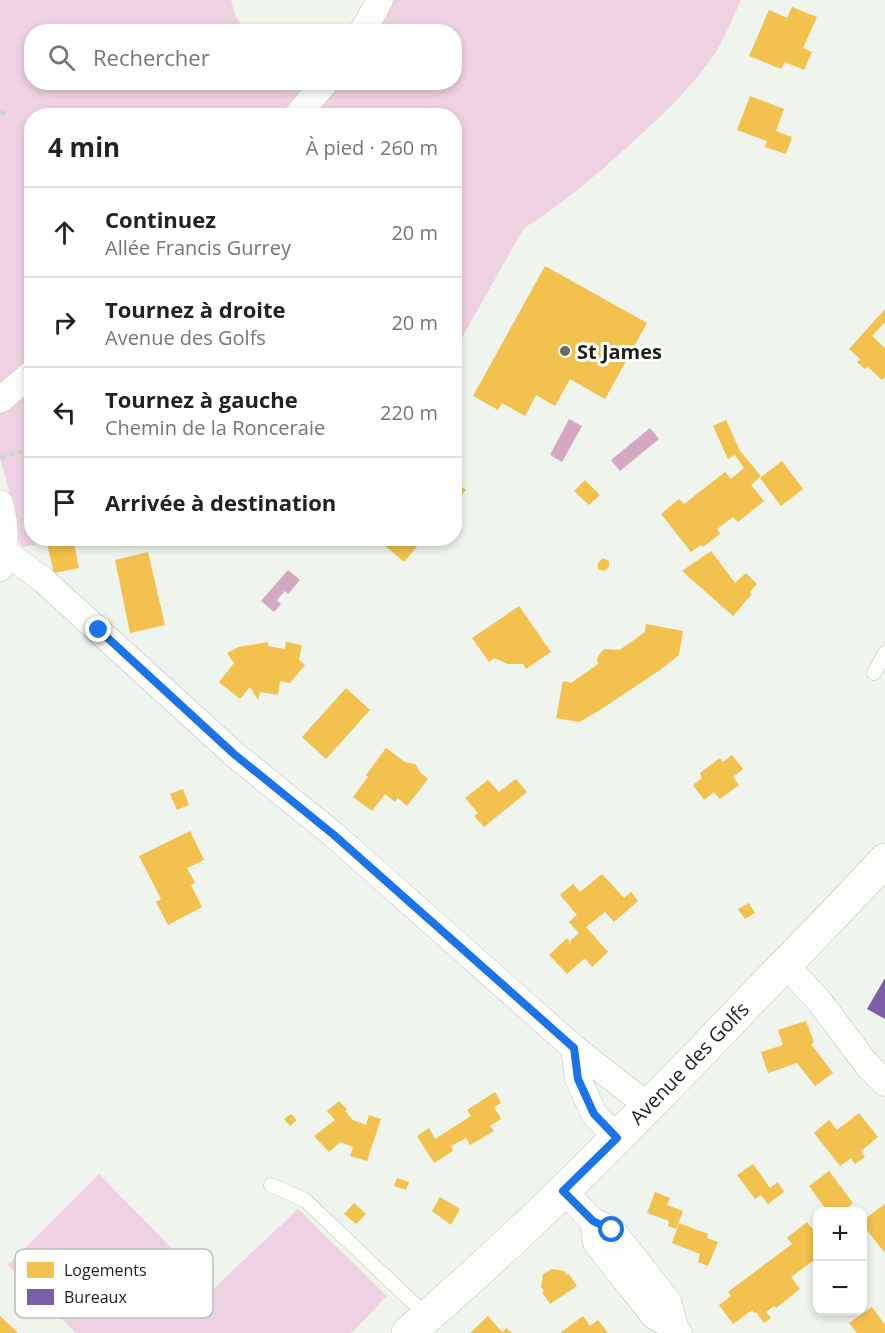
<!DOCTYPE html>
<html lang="fr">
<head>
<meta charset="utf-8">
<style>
  :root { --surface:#fff; --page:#f2f2f2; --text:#222; --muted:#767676; --line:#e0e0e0 }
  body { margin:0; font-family:"Open Sans",sans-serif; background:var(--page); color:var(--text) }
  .controls { position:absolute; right:18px; bottom:18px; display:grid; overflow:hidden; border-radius:12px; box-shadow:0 3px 9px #0003 }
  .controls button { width:54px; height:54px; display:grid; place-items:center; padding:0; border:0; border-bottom:2px solid var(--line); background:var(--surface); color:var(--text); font:30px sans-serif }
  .stop { position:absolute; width:18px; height:18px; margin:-14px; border:4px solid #1a73e8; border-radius:50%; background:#fff }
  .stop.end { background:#1a73e8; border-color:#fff; box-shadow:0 2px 6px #0008 }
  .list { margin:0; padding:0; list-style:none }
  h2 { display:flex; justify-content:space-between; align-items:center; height:78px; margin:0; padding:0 24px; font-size:26px }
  h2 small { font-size:20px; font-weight:400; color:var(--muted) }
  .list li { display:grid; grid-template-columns:39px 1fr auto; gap:18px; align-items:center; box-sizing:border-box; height:90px; padding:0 24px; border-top:2px solid var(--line) }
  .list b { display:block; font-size:22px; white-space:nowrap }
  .list p { margin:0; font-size:20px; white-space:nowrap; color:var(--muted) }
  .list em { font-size:20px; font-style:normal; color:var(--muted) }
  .icon { flex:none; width:33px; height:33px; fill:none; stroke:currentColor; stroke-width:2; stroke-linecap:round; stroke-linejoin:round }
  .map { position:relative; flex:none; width:885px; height:1333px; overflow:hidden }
  .search { position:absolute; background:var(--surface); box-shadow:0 3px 9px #0003; left:24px; top:24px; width:438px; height:66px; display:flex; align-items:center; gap:15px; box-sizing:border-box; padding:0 21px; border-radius:24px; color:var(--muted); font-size:22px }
  .panel { position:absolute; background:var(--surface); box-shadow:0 3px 9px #0003; left:24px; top:108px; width:438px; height:438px; border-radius:24px }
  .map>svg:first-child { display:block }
  .green { fill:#efd2e1 }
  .water { fill:#d4a8c1 }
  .homes { fill:#f2c14e }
  .offices { fill:#7b5ea7 }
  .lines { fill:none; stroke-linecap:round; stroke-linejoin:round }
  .lane-casing { stroke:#bfc3be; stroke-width:15 }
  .street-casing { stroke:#bfc3be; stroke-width:27 }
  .secondary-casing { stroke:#bfc3be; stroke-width:34 }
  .path { stroke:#d1d3d1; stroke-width:4; stroke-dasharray:6 3; stroke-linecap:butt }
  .lane { stroke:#fdfdfc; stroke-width:14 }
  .street { stroke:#fdfdfc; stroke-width:26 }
  .secondary { stroke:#fdfdfc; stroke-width:33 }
  .route { stroke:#1a73e8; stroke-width:8 }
  .poi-dot { fill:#666a64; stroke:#fff; stroke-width:2 }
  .labels { text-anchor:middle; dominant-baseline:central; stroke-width:6; stroke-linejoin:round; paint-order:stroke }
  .poi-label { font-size:20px; font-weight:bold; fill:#1d201b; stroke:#fff; text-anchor:start }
  .street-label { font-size:20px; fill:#1d201b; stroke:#fff }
  .key { fill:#fff; stroke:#bbbcbb; stroke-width:1.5 }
  .key-label { font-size:16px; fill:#1d201b }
</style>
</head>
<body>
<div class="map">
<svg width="885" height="1333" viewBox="0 0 885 1333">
  <rect width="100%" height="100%" fill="#eff4ed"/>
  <path class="green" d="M0 0H231L236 17 247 31 32 32V82L304 83 326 101 341 83 454 82V32L377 31 387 16 393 0H741C732 19 724 40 712 58 688 92 657 120 626 148 594 177 561 205 524 228L455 350 454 116H32V538L64 539 23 547 13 536 14 516 9 490 0 458Z
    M99 1174 212 1290 298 1209 387 1296 351 1333H76L8 1265Z"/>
  <path class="water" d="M569 419 582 426 562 462 550 455Z
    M650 428 659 439 620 471 611 460Z
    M288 570 300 580 288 594 285 591 277 600 281 604 274 612 261 601Z"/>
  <path class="homes" d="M792 7 817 17 803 48 812 52 804 70 785 62 781 69 749 56 769 10 787 18Z
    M750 96 784 109 776 131 792 137 786 154 765 147 767 141 737 130Z
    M545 266 647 323 605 399 570 379 555 406 536 395 525 416 502 403 498 410 473 396Z
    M885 309V322L872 336 885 348V377L882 380 868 367 865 369 857 362 860 359 849 349Z
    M726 420 740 451 761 476 751 485 764 501 738 522 733 517 717 529 720 534 703 547 701 545 691 552 661 514 679 499 684 504 725 472 731 479 744 468 735 455 728 459 713 426Z
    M454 460 462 467 454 475Z
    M782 461 803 489 781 506 760 478Z
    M585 480 600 495 589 505 574 491Z
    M454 481 466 490 454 503Z
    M376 538H424L404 562Z
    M73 539 79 568 54 573 47 544Z
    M711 551 735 583 746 573 757 584 750 592 751 595 733 616 682 571Z
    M148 552 165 625 130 633 115 560Z
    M603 558 609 561V567L604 571 598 569V563Z
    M519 606 551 652 526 669 523 664H508L494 658 489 662 472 638Z
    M646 624 683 631 679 655 660 670 600 710 579 722 556 718 563 681 571 683 598 664 597 659 599 655 604 649 619 650 624 647 645 632Z
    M268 642V646L285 649 286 642 302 645 299 660 305 665 290 683 280 681 278 695 260 692 258 700 250 687 240 699 219 682 234 663 227 653 239 647Z
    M346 688 370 710 326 759 302 737Z
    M386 748 405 762 415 764 421 773 428 779 407 806 398 798 395 802 385 794 372 811 353 797 368 777 366 775Z
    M732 755 743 769 733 777 739 785 720 799 714 792 704 800 693 785 702 778 700 773 720 758 723 762Z
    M516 779 527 792 484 827 474 816 478 813 465 798 488 780 499 792Z
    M183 789 189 805 177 810 170 794Z
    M190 831 204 860 187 868 195 883 191 885 202 907 168 925 156 902 161 899 139 856Z
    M602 874 624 898 631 892 638 901 614 922 605 912 586 927 608 952 592 967 585 958 567 974 549 955 567 938 572 946 570 941 579 933 569 922 577 915 560 895 573 884 580 892Z
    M749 903 755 913 745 919 738 909Z
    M806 1021 814 1042 811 1044 833 1073 815 1086 797 1063 768 1073 761 1052 783 1045 778 1030Z
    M495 1092 501 1103 494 1107 501 1119 490 1126 494 1131 470 1145 466 1138 451 1146 453 1151 434 1163 417 1136 429 1128 435 1139 471 1116 467 1110Z
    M339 1101 347 1109 345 1111 353 1120 366 1125 369 1115 381 1119 367 1161 350 1156 353 1147 340 1142 329 1152 314 1136 335 1120 327 1111Z
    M859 1113 878 1137 861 1151 865 1157 855 1164 851 1158 840 1166 814 1133 829 1120 837 1130Z
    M291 1114 297 1120 290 1126 284 1119Z
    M753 1164 770 1188 778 1182 784 1192 768 1204 761 1195 755 1199 737 1175Z
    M829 1171 853 1203 842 1212H828L809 1186Z
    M397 1178 409 1182 406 1190 394 1186Z
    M655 1192 670 1198 667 1205 683 1211 676 1229 668 1226 669 1221 647 1213Z
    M440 1197 460 1209 451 1225 432 1211Z
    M354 1203 366 1214 356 1224 344 1214Z
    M885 1204V1253L862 1224V1221Z
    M807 1222 818 1236V1257L791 1277 800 1289 776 1308 774 1306 766 1312 771 1318 764 1323 756 1312 754 1313 752 1310 733 1324 719 1305 731 1296 728 1292 792 1244 787 1238Z
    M679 1223 708 1234 707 1238 718 1242 708 1266 698 1262 700 1254 672 1243Z
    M552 1269 564 1271 567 1275 569 1274 577 1286 550 1304 542 1292 544 1291 541 1287 543 1274Z
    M872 1307 885 1325V1333H857L849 1323Z
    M0 1316 18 1333H0Z
    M488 1316 502 1332 507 1328 512 1333H470Z
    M583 1316 590 1326 598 1320 608 1333H560Z"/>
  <path class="offices" d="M885 978V1019L867 1009Z"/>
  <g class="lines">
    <defs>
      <path id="lane" d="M874 673 885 653
        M271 1185 305 1200 427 1316"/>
      <path id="street" d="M362 32 380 0
        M296 116 326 82
        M0 400 32 373
        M0 503C7 526 6 545 0 568
        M4 551 42 579 234 754 334 835 574 1048 648 1106
        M786 965 819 1001 868 1066 885 1083
        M574 1048 578 1079 594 1114 617 1138
        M563 1191 593 1221 612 1230 668 1301 675 1327 679 1333
        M593 1221 596 1243 654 1316 675 1327"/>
      <path id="secondary" d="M408 1333C521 1237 625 1131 728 1024 780 969 834 916 885 860"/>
    </defs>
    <use href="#lane" class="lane-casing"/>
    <use href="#street" class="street-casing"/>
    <use href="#secondary" class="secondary-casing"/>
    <path class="path" d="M0 112 6 114
      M0 458 32 448"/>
    <use href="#lane" class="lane"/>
    <use href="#street" class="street"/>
    <use href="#secondary" class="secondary"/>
  </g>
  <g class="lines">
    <path class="route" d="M99 630 234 754 334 835 574 1048 578 1079 594 1114 617 1138 563 1191 593 1221 612 1230"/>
  </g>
  <circle class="poi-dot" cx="565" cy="351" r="6"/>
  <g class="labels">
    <g class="poi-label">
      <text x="577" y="351">St James</text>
    </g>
    <g class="street-label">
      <text transform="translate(689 1063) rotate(-46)">Avenue des Golfs</text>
    </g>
  </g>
  <rect x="15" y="1249" width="198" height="69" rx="9" class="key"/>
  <rect x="27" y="1262" width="27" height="16" fill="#f2c14e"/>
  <rect x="27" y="1289" width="27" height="16" fill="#7b5ea7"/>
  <g class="key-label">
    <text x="64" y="1276">Logements</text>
    <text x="64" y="1303">Bureaux</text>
  </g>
</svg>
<div class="controls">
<button>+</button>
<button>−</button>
</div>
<div class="stop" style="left:612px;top:1230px"></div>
<div class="stop end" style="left:99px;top:630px"></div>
<div class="search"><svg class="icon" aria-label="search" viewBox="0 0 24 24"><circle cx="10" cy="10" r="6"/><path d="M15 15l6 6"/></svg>Rechercher</div>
<section class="panel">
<h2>4 min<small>À pied · 260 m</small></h2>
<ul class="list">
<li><svg class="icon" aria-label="ahead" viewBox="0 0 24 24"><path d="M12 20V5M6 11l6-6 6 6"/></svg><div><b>Continuez</b><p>Allée Francis Gurrey</p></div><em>20 m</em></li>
<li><svg class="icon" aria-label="right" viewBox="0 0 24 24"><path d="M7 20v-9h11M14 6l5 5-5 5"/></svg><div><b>Tournez à droite</b><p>Avenue des Golfs</p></div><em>20 m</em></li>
<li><svg class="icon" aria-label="left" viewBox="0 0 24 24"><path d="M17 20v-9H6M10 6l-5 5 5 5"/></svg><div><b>Tournez à gauche</b><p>Chemin de la Ronceraie</p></div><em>220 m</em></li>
<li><svg class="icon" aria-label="arrive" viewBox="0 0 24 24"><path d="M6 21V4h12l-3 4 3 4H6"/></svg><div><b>Arrivée à destination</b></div></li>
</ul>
</section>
</div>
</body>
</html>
